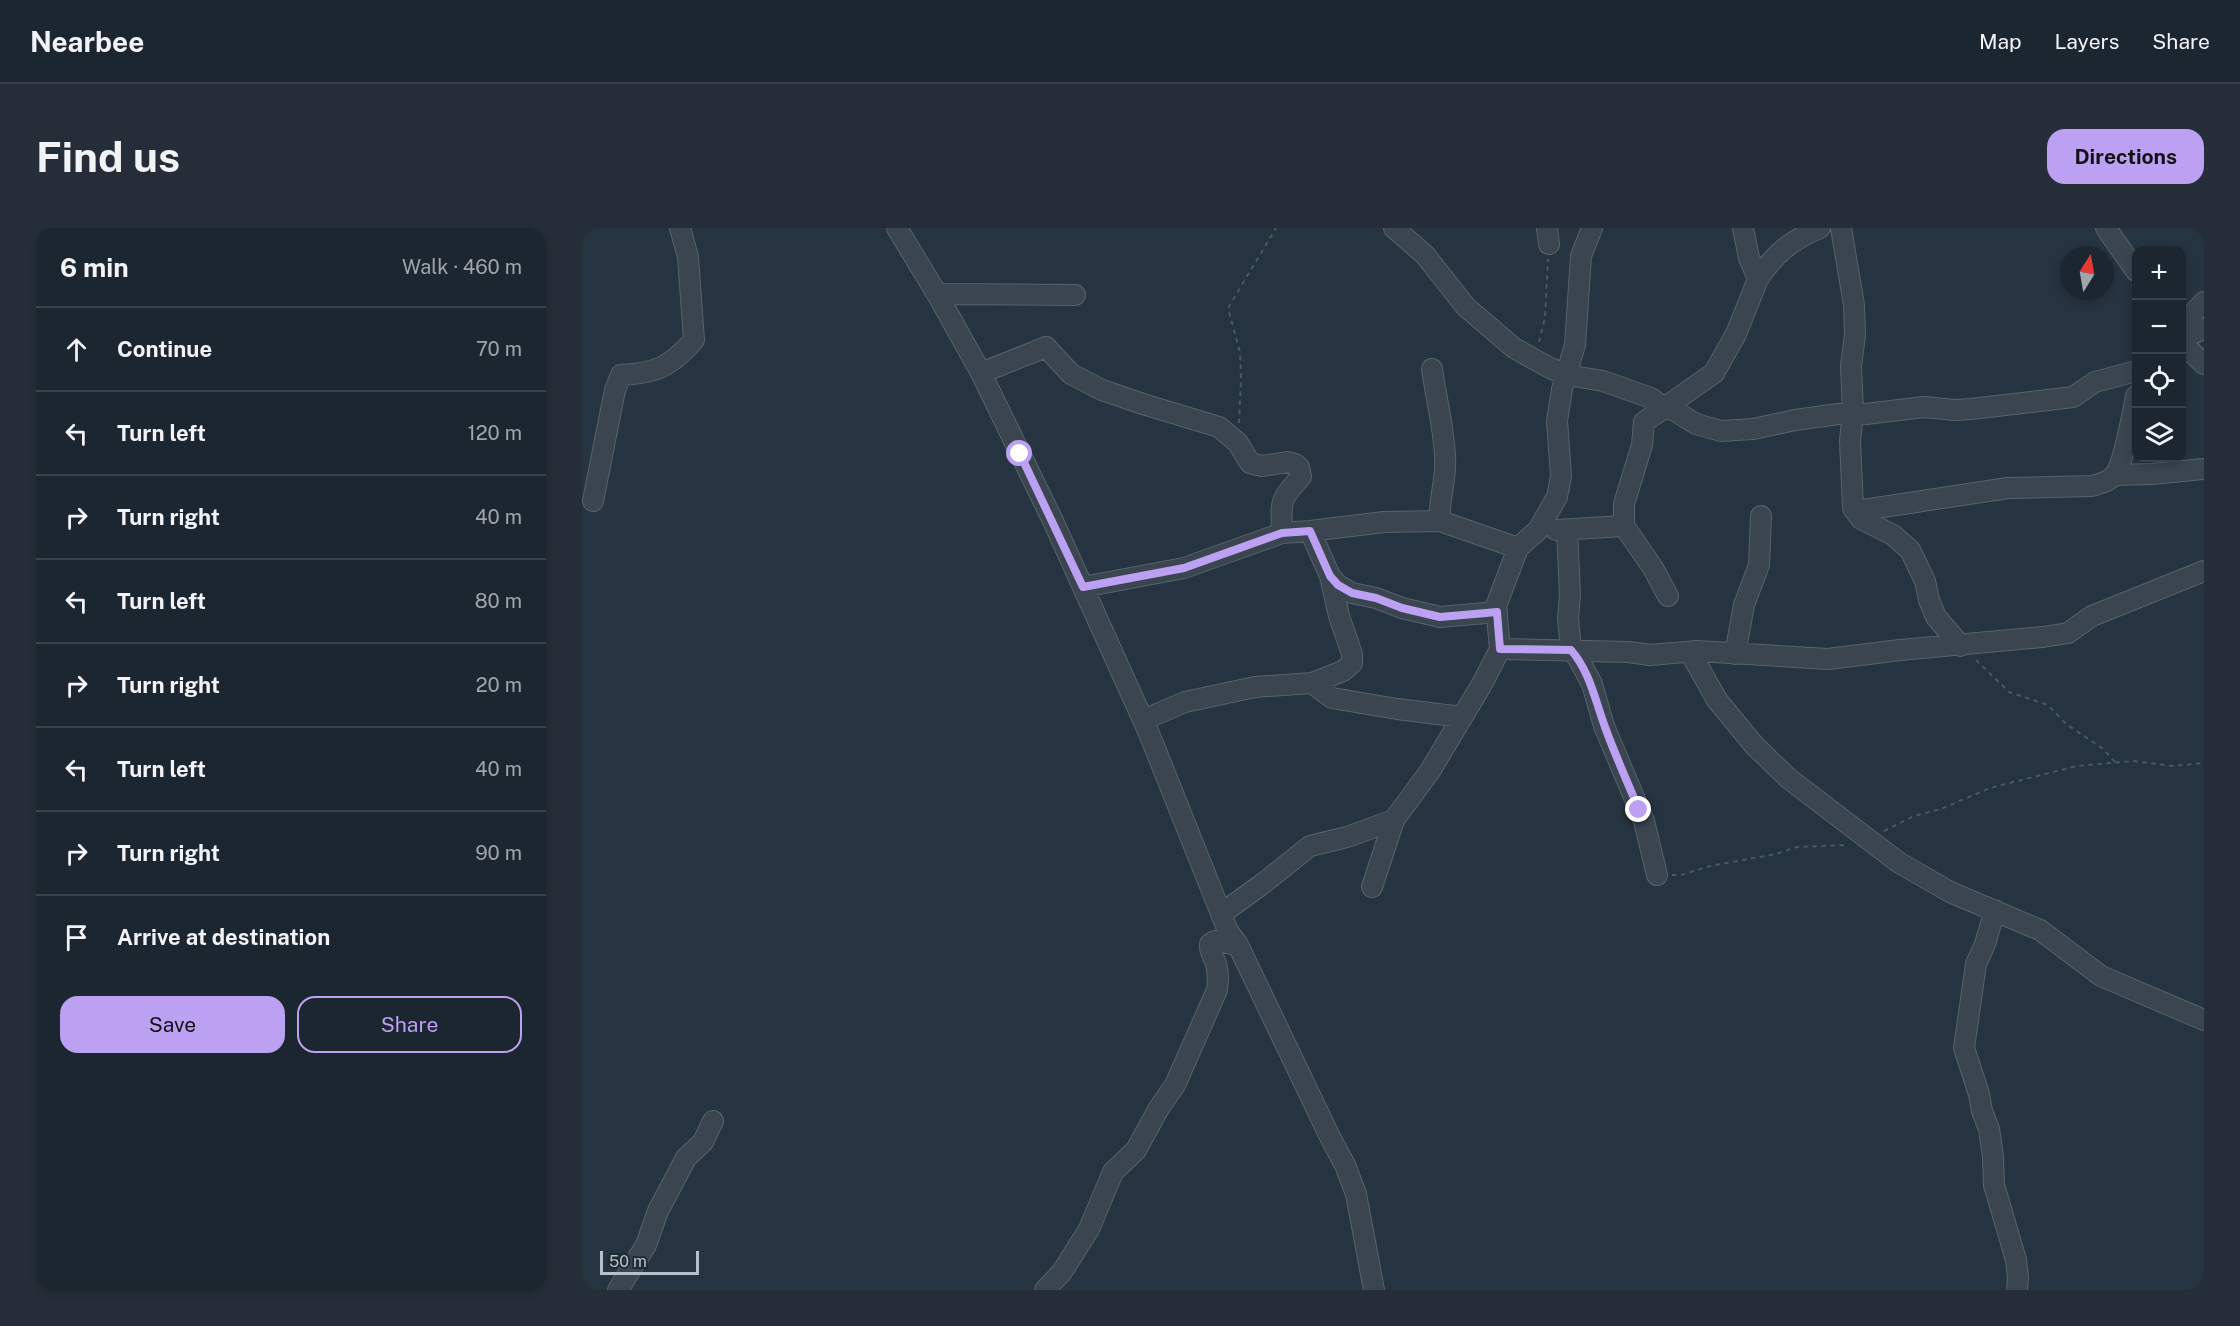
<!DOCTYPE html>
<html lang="en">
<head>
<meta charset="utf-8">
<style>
  :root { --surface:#1c2630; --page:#252e38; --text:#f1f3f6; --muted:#a0a5ab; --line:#3a434c; --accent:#bca0f2 }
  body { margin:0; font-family:"Public Sans",sans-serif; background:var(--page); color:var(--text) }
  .controls { position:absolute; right:18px; top:18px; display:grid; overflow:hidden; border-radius:12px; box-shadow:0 3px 9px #0003 }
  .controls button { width:54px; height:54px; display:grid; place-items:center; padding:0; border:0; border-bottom:2px solid var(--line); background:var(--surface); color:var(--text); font:30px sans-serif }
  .compass { position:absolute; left:1478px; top:18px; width:54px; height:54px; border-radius:50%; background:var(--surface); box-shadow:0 3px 9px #0003; rotate:11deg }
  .scale { position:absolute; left:18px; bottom:15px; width:99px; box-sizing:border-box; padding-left:6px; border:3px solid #b6c0ca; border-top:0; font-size:16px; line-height:21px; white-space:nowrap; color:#b6c0ca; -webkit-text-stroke:4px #1f2a35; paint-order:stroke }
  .stop { position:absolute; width:18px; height:18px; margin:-14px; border:4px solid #bca0f2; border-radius:50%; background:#fff }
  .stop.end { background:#bca0f2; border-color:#fff; box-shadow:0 2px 6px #0008 }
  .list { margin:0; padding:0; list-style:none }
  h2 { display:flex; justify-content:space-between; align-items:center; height:78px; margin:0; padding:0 24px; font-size:26px }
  h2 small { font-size:20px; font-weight:400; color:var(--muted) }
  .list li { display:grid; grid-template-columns:39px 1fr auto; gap:18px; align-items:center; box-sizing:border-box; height:84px; padding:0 24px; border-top:2px solid var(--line) }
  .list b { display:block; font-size:22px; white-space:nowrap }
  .list em { font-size:20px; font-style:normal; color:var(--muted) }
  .actions { display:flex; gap:12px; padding:18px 24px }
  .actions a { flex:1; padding:14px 0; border:2px solid var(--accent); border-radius:18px; text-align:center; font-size:21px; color:var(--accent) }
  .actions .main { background:var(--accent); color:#111 }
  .icon { flex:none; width:33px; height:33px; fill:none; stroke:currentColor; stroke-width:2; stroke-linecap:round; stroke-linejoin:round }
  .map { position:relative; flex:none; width:1622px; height:1062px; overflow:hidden; border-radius:18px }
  header { display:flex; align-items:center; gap:36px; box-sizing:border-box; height:84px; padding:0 30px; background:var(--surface); border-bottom:2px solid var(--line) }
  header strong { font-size:28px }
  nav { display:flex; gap:33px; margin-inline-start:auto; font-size:21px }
  .intro { display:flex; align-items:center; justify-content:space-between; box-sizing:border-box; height:144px; padding:0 36px }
  h1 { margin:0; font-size:42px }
  .button { padding:15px 27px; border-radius:18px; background:var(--accent); color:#111; font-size:21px; font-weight:700 }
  main { display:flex; gap:36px; padding:0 36px }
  aside { flex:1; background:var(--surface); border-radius:18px; box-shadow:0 3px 9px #0003 }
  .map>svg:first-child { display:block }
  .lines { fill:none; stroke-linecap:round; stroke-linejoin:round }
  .minor-casing { stroke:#58636d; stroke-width:22 }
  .path { stroke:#465d5d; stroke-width:2; stroke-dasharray:4.5 4.5; stroke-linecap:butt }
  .minor { stroke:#3a4550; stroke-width:20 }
  .route { stroke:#bca0f2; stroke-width:8 }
</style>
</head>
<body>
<header>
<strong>Nearbee</strong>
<nav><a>Map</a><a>Layers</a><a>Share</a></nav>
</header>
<div class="intro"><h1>Find us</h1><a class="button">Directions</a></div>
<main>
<aside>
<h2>6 min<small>Walk · 460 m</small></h2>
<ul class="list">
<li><svg class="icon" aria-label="ahead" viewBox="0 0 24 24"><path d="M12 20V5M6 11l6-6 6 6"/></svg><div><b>Continue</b></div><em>70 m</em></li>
<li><svg class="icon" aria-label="left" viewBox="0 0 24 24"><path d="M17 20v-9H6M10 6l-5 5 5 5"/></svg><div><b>Turn left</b></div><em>120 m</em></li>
<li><svg class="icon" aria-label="right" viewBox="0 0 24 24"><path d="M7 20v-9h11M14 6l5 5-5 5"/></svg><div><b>Turn right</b></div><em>40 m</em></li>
<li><svg class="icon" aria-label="left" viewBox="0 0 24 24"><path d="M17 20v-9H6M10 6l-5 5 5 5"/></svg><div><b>Turn left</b></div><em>80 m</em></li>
<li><svg class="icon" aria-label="right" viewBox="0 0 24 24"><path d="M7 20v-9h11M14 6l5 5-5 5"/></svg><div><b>Turn right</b></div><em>20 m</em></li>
<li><svg class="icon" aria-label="left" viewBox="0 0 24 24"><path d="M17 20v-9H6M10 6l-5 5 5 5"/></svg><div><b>Turn left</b></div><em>40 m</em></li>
<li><svg class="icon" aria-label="right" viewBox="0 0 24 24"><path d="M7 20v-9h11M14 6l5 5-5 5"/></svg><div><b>Turn right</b></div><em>90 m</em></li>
<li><svg class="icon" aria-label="arrive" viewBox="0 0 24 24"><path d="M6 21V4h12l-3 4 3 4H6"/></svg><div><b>Arrive at destination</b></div></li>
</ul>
<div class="actions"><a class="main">Save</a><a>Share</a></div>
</aside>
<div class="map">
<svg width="1622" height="1062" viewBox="0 0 1622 1062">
  <rect width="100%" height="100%" fill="#263340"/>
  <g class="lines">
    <defs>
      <path id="minor" d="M315 0 355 66 399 145 471 293 566 503 646 703 656 717 748 909 763 937 774 966 792 1062
        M812 0 843 27 884 79 932 120 968 140 985 147 1021 153 1069 170 1082 180 1093 183 1114 196 1139 203 1171 201 1213 192 1271 184 1284 186 1342 179 1373 182 1389 181 1491 169 1513 154 1554 143
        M965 0 967 16
        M1259 0 1272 77 1273 107 1269 138 1271 184 1268 213 1271 280 1279 291 1311 307 1328 322 1343 353 1347 372 1354 389 1379 418
        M1524 0 1554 43
        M1176 51C1193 25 1210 12 1238 0
        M355 66 493 67
        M1600 97 1622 74
        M1600 110 1622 101
        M1600 115 1622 136
        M399 145 464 119 489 146 520 162 561 176 637 199 656 215 668 235 680 238 706 234 713 236 717 239 719 249C697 272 699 274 700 305
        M1532 247 1570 246 1622 241
        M11 273 33 162 39 147C75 145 88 139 112 112L106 29 98 0
        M1271 280 1281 282 1301 279 1426 260 1510 258C1517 256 1526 254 1532 248 1541 238 1551 184 1554 168
        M858 293 936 320
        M974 302 1042 298
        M985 302 988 367 986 390 989 422 996 430 1010 456 1022 498 1062 593 1075 647
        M748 348 756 357 770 365 794 370 820 380 858 389 915 384
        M501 359 602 340 700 305 728 303 802 294 858 293C856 272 865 251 863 229 862 200 854 170 850 141
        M1086 368 1071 340 1042 298V276L1060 217 1062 194 1132 145 1154 106 1176 51 1167 30 1161 0
        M918 421 1047 424 1068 427 1115 423 1246 431 1318 422 1461 409 1486 405 1510 388 1622 343
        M1108 424 1135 472 1172 517 1206 550 1316 634 1368 664 1458 702 1519 748 1622 792
        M1153 426 1162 377 1177 337 1179 288
        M730 455 750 470 815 481 880 489
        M561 492 603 474 673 459 730 455 761 443 770 435V426L757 388 748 348 728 303
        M790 659 812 592
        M1413 682 1403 716 1394 736 1382 820 1397 866 1400 883 1407 901 1411 929 1412 957 1434 1032 1436 1049 1435 1062
        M639 686 683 654 728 618 765 609 812 592 848 543 900 456 918 421 914 378 936 320 956 302 975 269 979 248 975 193 980 161 993 117 999 28 1010 0
        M36 1062 64 1017 76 983 104 930 121 914 131 893
        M463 1062 480 1044 507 1001 531 944 554 922 577 880 593 857 635 762C636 753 637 745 634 736 632 728 627 725 628 716L633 713 656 717"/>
    </defs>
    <use href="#minor" class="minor-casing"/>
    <path class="path" d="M957 114 963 90 966 31
      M657 195 659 151 658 124 646 80 694 0
      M1394 432 1427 464 1466 477 1484 496 1520 520 1534 535
      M1302 603 1332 588 1359 581 1408 560 1495 538 1551 533 1591 538 1622 535
      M1090 647H1099L1128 638 1194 626 1215 619 1266 617"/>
    <use href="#minor" class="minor"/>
  </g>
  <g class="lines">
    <path class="route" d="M438 226 501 359 602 340 700 305 728 303 748 348 756 357 770 365 794 370 820 380 858 389 915 384 918 421 989 422C1008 444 1013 472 1023 499 1033 527 1046 555 1057 582"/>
  </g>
</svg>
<div class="controls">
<button>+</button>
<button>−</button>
<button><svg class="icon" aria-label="locate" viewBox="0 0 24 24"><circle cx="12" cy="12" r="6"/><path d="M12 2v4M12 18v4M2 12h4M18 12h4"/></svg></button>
<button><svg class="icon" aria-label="layers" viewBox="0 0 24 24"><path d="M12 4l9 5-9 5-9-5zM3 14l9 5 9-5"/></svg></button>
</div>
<svg class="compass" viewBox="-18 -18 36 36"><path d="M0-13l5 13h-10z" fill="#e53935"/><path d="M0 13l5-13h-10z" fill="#a0a5ab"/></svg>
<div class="scale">50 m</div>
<div class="stop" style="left:438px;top:226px"></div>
<div class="stop end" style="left:1057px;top:582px"></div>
</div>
</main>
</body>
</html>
